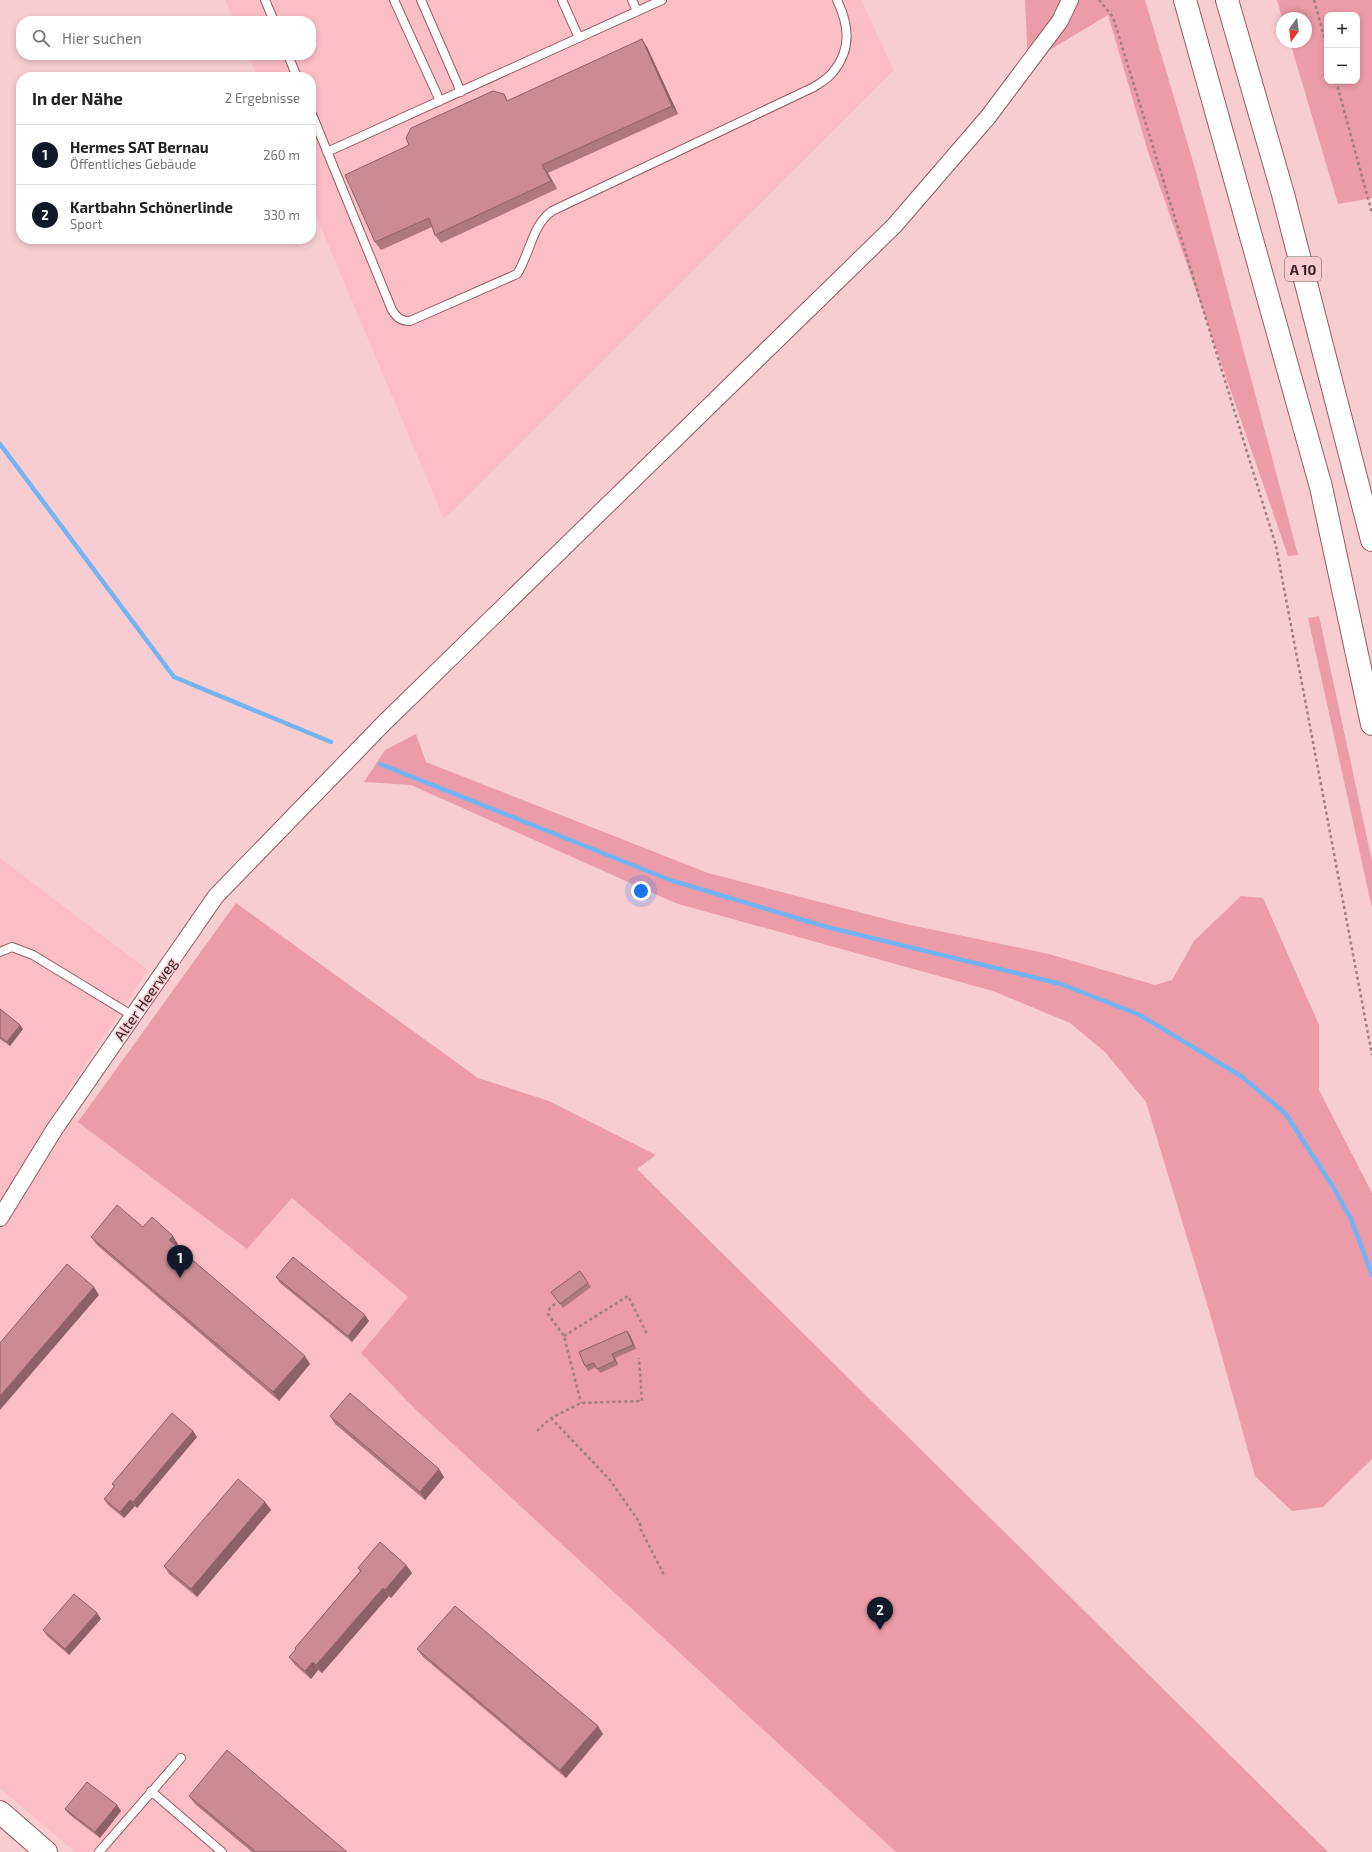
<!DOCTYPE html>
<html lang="de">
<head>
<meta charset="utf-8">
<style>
  :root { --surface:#fff; --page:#f2f2f2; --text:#222; --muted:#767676; --line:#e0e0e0; --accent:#111827 }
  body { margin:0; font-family:"Exo 2",sans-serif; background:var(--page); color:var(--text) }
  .controls { position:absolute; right:12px; top:12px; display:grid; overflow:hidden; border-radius:8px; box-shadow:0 2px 6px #0003 }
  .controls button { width:36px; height:36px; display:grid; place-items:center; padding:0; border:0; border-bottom:1px solid var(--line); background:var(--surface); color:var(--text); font:20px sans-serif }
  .compass { position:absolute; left:1276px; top:12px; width:36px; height:36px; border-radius:50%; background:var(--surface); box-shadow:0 2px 6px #0003; rotate:194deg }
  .you { position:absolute; left:641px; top:891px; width:14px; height:14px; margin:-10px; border:3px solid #fff; border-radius:50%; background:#1a73e8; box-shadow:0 0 0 6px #1a73e833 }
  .badge { display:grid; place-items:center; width:26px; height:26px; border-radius:50%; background:var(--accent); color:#fff; font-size:13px; font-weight:700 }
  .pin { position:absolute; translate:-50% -33px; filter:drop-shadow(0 1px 2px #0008) }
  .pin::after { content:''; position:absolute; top:21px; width:14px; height:12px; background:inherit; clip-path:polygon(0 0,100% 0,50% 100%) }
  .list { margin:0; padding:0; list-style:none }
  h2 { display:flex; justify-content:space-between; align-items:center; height:52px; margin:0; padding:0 16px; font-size:17px }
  h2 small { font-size:13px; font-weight:400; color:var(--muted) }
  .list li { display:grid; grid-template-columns:26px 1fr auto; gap:12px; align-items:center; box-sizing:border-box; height:60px; padding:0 16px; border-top:1px solid var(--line) }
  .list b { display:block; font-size:15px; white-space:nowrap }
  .list p { margin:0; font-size:13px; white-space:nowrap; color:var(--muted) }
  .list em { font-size:13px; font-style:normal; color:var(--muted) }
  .icon { flex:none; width:22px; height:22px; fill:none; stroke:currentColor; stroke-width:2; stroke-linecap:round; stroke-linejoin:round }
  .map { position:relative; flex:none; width:1372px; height:1852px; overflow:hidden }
  .search { position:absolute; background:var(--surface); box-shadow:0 2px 6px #0003; left:16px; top:16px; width:300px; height:44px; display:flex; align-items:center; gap:10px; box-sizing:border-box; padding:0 14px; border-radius:16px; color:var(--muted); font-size:15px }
  .panel { position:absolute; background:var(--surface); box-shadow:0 2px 6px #0003; left:16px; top:72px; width:300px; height:172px; border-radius:16px }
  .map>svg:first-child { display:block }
  .built { fill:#fcbec6 }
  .green { fill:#eb9ca8; fill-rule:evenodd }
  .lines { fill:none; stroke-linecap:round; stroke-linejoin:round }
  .stream { stroke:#74b4f4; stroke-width:4.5 }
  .lane-casing { stroke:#965a64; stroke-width:10 }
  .street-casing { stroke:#965a64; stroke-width:18 }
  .secondary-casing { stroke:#965a64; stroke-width:24 }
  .highway-casing { stroke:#965a64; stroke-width:24 }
  .path { stroke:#a07e82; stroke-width:2.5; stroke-dasharray:3 3; stroke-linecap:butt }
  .lane { stroke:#fff; stroke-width:8 }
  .street { stroke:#fff; stroke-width:16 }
  .secondary { stroke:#fff; stroke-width:22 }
  .highway { stroke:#fff; stroke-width:22 }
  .wall { fill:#af787f }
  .shaded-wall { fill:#8e6168 }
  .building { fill:#cb8b94; stroke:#8e6168 }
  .labels { text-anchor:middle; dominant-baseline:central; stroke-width:3; stroke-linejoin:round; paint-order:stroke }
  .shield { fill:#f7cdd2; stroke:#735559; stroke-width:1 }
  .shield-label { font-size:14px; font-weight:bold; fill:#3a2125 }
  .street-label { font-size:15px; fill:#3a2125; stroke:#f7cdd2 }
</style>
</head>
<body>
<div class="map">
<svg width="1372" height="1852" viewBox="0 0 1372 1852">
  <rect width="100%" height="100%" fill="#f7cdd2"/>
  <path class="built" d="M225 0H861L894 70 444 519 311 204V77H258L248 55H311V21H234Z
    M0 858 148 970 59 1105 247 1249 292 1198 409 1297 361 1353 415 1409 896 1852H75L0 1788Z"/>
  <path class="green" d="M1025 0H1145L1194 165 1298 555 1288 556 1149 155 1108 15 1028 63Z
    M1277 0H1372V198L1338 204 1290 42H1306V18H1282ZM1327 15H1357V81H1327Z
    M1319 616 1372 861V908L1308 618Z
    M416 734 426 762 708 873 901 923 1049 954 1155 985 1172 980 1194 941 1241 896 1263 898 1319 1025V1090L1372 1193V1459L1323 1507 1292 1511 1255 1476 1211 1317 1146 1102 1105 1052 1070 1023 993 991 675 903 411 785 364 782 385 750Z
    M236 903 478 1078 549 1101 656 1155 637 1169 1328 1852H896L415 1409 361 1353 408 1297 292 1198 247 1249 78 1122Z"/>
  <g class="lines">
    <path class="stream" d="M0 444 174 677 331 742
      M380 764 670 880 827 927 1061 984 1140 1015 1241 1076 1285 1113 1332 1185 1351 1219 1372 1275"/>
    <defs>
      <path id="lane" d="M265 0 274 21
        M394 0 440 101
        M421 0 461 92
        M562 0 579 38
        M632 0 637 11
        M288 55 297 77
        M311 112 392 310C397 318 401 321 410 321L517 274C530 254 532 225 552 211L814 87C820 83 829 78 833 72 852 49 849 25 837 0
        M327 152 662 0
        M0 952 12 947 33 955 133 1016
        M151 1791 222 1852
        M99 1852 181 1758"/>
      <path id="street" d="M0 1218 54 1130 216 896 384 723 894 226 988 117 1060 21 1070 0"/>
      <path id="secondary" d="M0 1812 46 1852"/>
      <path id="highway" d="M1185 0 1321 487 1372 724
        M1227 0 1283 194 1372 540"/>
    </defs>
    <use href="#lane" class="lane-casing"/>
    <use href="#street" class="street-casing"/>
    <use href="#secondary" class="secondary-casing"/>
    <use href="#highway" class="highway-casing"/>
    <path class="path" d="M1099 0 1113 17 1276 546 1372 1055
      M1314 0 1327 47
      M1336 81 1372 213
      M555 1304 550 1308 548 1314 564 1336 581 1403
      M564 1336 628 1296 648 1336
      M551 1418 610 1480 640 1523V1528L664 1575
      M537 1431 551 1418 581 1403 642 1401 639 1358"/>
    <use href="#lane" class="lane"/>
    <use href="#street" class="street"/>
    <use href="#secondary" class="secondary"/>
    <use href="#highway" class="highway"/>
  </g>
  <path class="wall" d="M647 47 678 114 548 173 557 189 441 243 435 235 432 227 381 250 375 242 409 145 504 94 508 101Z
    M0 1009 20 1025 23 1029 10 1046 0 1039Z
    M143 1227 178 1244 176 1246 310 1364 279 1401 97 1245 91 1237Z
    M580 1271 591 1287 563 1308 551 1292Z
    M276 1277 369 1321 352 1342 280 1283Z
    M627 1331 630 1335 636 1349 615 1358 618 1365 600 1373 596 1367 588 1371 585 1366Z
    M330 1416 444 1477 425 1500 335 1424Z
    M193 1431 197 1437 137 1508 135 1506 124 1518 108 1505 104 1499 114 1487 112 1484Z
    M265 1502 271 1510 197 1597 169 1574 164 1566Z
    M406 1565 412 1573 391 1598 389 1596 322 1673 318 1670 311 1679 295 1665 289 1657 296 1649 295 1648 360 1571 358 1568Z
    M97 1613 101 1619 69 1655 47 1636 43 1630Z
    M417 1649 603 1734 566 1778 423 1657Z
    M189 1796 347 1852H252L195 1804Z
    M117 1805 121 1811 100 1838 70 1815 65 1809Z"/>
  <path class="shaded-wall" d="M642 39 647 47 678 114 672 106Z
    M542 165 548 173 557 189 551 181Z
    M20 1025 23 1029 10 1046 7 1042Z
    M173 1236 178 1244 175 1248 169 1240Z
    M94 1287 99 1295 0 1410V1396Z
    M365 1315 369 1321 352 1342 348 1336Z
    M627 1331 630 1335 636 1349 633 1345Z
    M612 1354 615 1358 618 1365 615 1361Z
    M305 1356 310 1364 279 1401 273 1392Z
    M193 1431 197 1437 137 1508 133 1502Z
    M439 1469 444 1477 425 1500 420 1492Z
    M130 1500 135 1506 124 1518 120 1512Z
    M265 1502 271 1510 197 1597 191 1589Z
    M406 1565 412 1573 391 1598 385 1590Z
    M383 1588 389 1596 322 1673 316 1665Z
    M97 1613 101 1619 69 1655 65 1649Z
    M313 1662 318 1670 311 1679 305 1671Z
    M598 1726 603 1734 566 1778 560 1770Z
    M117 1805 121 1811 100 1838 95 1832Z"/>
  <path class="building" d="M642 39 672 106 542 165 551 181 435 235 429 218 375 242 345 175 409 145 406 138 411 128 493 91 504 94 507 101Z
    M0 1009 20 1025 7 1042 0 1037Z
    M117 1205 143 1227 152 1217 173 1236 169 1240 305 1356 273 1392 91 1237Z
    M293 1257 365 1315 348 1336 276 1277Z
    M67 1264 94 1287 0 1396V1343Z
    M580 1271 588 1283 560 1304 551 1292Z
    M627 1331 633 1345 612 1354 615 1361 597 1369 594 1363 585 1366 579 1352Z
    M350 1393 439 1469 420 1492 330 1416Z
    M172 1413 193 1431 133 1502 130 1500 120 1512 104 1499 115 1486 112 1484Z
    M238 1479 265 1502 191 1589 164 1566Z
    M380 1542 406 1565 385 1590 383 1588 316 1665 313 1662 305 1671 289 1657 296 1649 295 1648 361 1571 358 1568Z
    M74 1594 97 1613 65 1649 43 1630Z
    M455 1606 598 1726 560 1770 417 1649Z
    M227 1750 347 1852H256L189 1796Z
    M87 1782 117 1805 95 1832 65 1809Z"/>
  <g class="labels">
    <rect class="shield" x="1285" y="257" width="36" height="24" rx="3"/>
    <g class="shield-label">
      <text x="1303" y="269">A 10</text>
    </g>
    <g class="street-label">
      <text transform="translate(145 999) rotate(-55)">Alter Heerweg</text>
    </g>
  </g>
</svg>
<div class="controls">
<button>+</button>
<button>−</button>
</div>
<svg class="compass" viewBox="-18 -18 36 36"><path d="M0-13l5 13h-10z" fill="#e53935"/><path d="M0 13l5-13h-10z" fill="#767676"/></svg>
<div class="you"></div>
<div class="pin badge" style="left:180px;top:1278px">1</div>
<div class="pin badge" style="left:880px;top:1630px">2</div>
<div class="search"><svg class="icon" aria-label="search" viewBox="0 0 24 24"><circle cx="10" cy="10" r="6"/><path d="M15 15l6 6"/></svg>Hier suchen</div>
<section class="panel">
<h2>In der Nähe<small>2 Ergebnisse</small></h2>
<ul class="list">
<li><span class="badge">1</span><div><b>Hermes SAT Bernau</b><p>Öffentliches Gebäude</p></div><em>260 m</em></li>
<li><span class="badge">2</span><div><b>Kartbahn Schönerlinde</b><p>Sport</p></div><em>330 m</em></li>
</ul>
</section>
</div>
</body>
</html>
